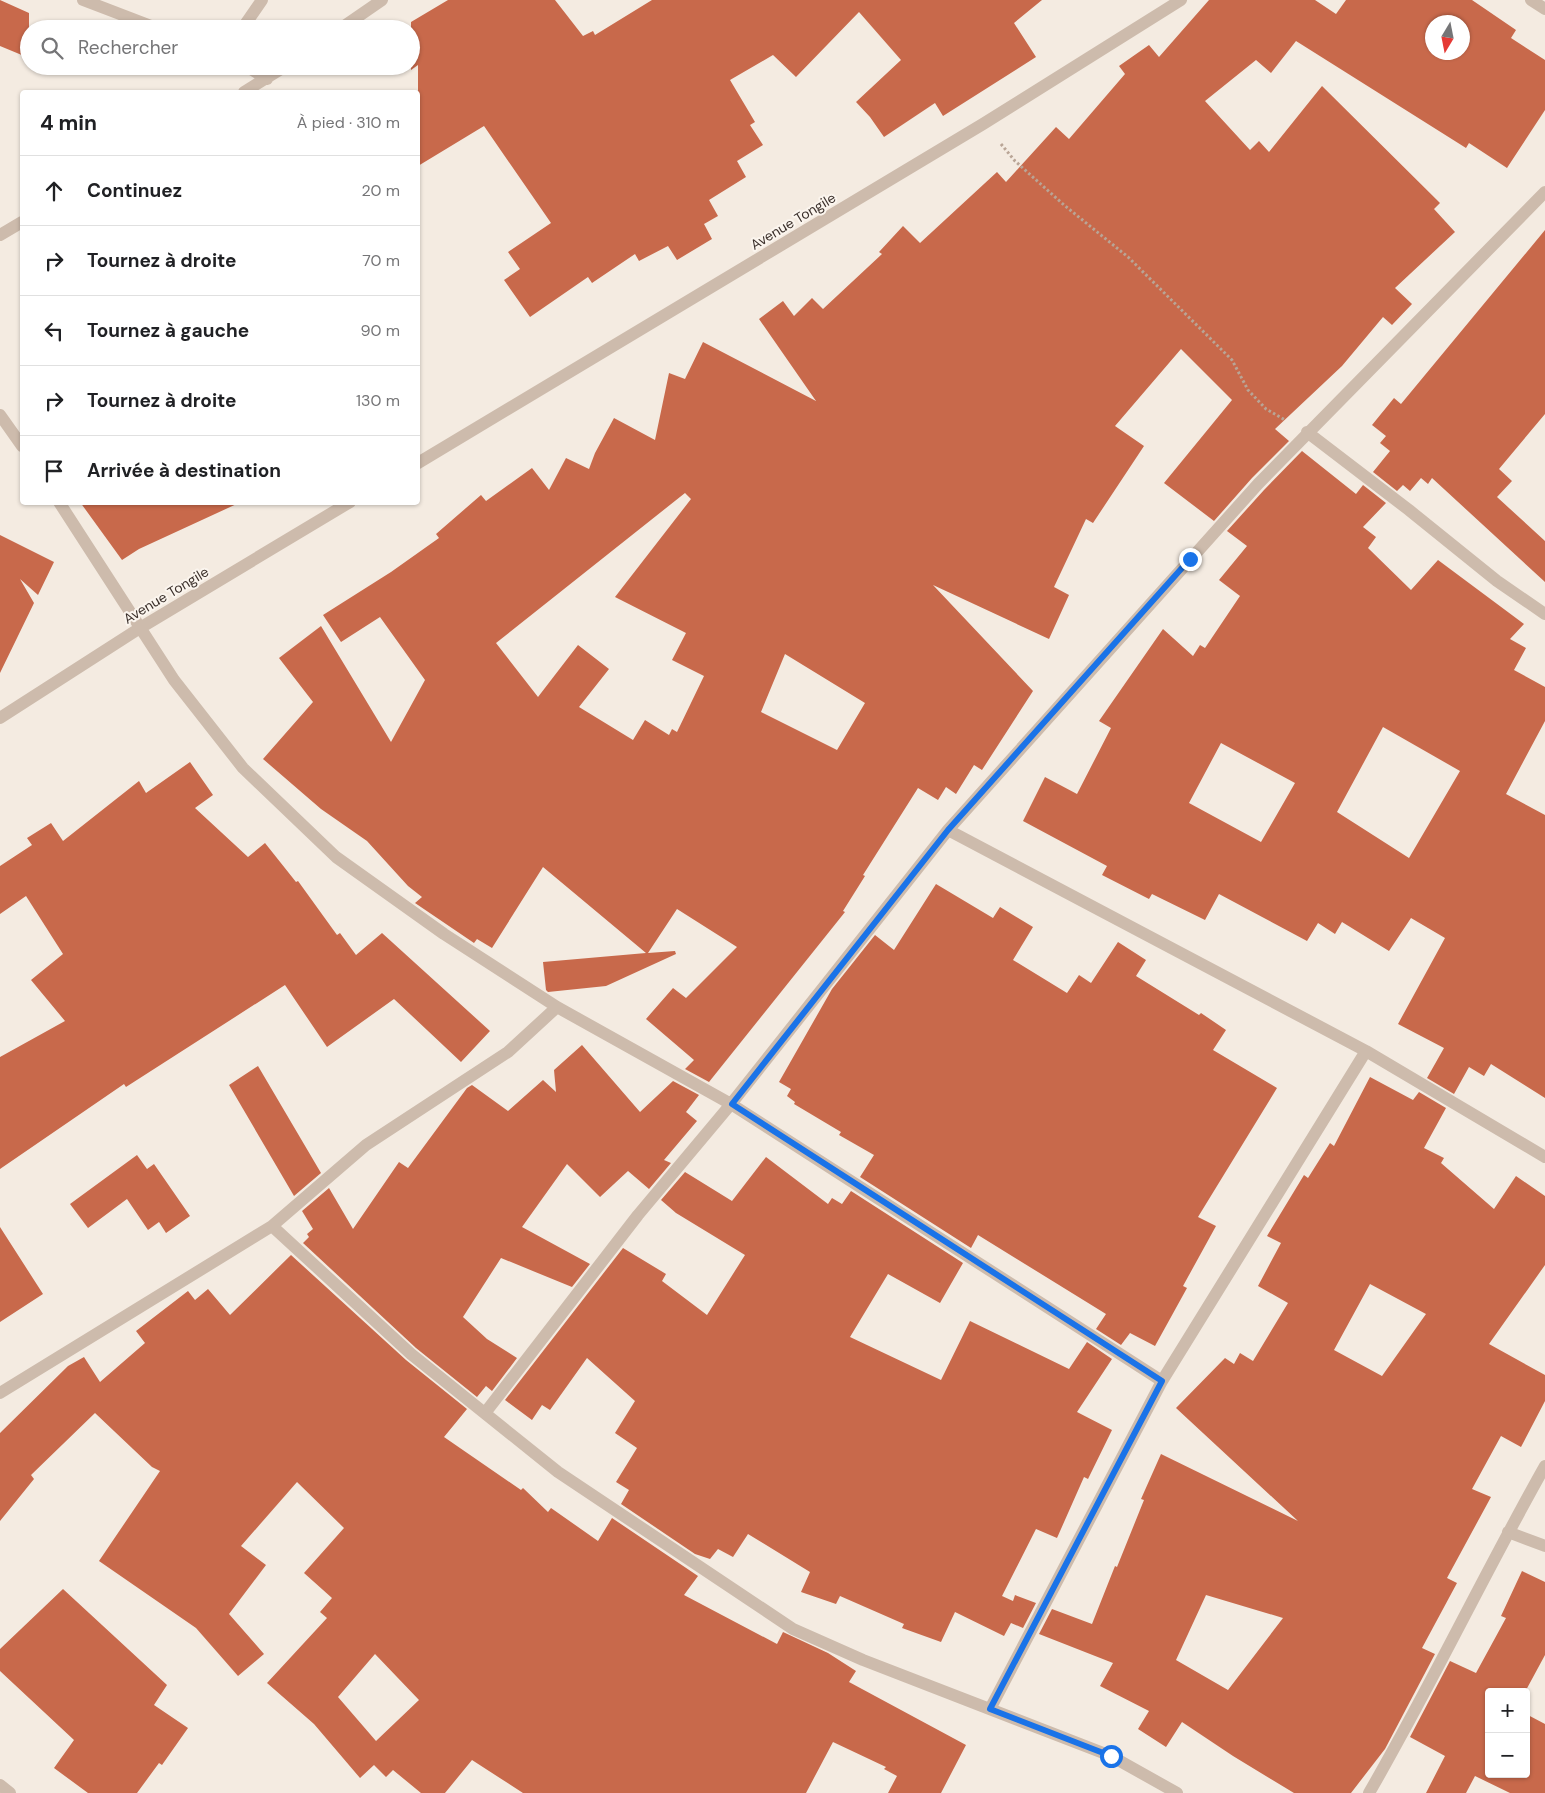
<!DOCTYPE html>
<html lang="fr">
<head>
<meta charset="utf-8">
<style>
  :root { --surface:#fff; --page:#f6f6f6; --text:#202124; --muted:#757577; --line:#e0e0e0 }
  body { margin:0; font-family:"DM Sans",sans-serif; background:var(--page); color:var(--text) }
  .controls { position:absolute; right:15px; bottom:15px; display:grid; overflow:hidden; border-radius:5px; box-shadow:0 1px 4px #0004 }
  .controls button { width:45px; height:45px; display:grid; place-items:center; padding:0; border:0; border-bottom:1px solid var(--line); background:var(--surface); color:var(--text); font:25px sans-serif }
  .compass { position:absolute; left:1425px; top:15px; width:45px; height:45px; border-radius:50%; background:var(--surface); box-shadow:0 1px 4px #0004; rotate:190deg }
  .stop { position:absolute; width:15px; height:15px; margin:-11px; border:4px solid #1a73e8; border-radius:50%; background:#fff }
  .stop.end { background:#1a73e8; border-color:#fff; box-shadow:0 1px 5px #0008 }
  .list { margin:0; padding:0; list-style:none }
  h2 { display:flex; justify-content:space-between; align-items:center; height:65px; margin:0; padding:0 20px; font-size:21px }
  h2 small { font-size:16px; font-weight:400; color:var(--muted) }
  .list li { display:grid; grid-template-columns:32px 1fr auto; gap:15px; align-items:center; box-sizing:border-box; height:70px; padding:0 20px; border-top:1px solid var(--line) }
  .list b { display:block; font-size:19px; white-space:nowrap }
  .list em { font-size:16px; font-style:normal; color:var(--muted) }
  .icon { flex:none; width:28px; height:28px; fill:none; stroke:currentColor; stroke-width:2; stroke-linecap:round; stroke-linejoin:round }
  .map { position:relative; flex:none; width:1545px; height:1793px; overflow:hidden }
  .search { position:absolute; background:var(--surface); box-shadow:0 1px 4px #0004; left:20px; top:20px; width:400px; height:55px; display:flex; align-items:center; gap:12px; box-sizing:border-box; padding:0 18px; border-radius:28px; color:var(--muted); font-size:19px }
  .panel { position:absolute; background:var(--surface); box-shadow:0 1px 4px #0004; left:20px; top:90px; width:400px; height:415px; border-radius:5px }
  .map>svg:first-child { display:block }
  .building { fill:#c8694b; fill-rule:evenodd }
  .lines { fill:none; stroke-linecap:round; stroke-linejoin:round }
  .path { stroke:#b9a596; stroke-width:3; stroke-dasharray:2.5 2.5; stroke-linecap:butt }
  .minor { stroke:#cdbbac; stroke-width:12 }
  .route { stroke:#1a73e8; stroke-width:6 }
  .labels { text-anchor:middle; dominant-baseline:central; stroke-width:4; stroke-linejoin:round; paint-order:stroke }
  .street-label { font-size:14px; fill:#3b302b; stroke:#fbf5ee }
</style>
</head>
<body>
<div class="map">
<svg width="1545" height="1793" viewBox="0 0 1545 1793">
  <rect width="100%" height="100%" fill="#f4ebe1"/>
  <path class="building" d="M0 0 29 13V58L0 46Z
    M448 0H555L583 36 593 31 595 35 652 0H1042L1014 23 1036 57 943 116 935 103 884 137 870 117 856 102 901 60 859 12 796 77 773 55 730 80 755 122 750 125 763 145 737 161 746 177 709 200 718 216 704 224 712 239 677 260 668 246 639 261 635 254 592 283 588 277 530 317 504 280 520 269 508 252 551 223 484 126 418 166V65L411 70V22Z
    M1209 0H1315L1336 14 1346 0H1472L1516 30 1511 38 1545 60V110L1507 168 1469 143 1466 148 1296 41 1271 73 1256 60 1205 101 1250 150 1259 141 1269 152 1322 86 1440 203 1434 209 1455 232 1395 288 1412 304 1392 325 1383 317 1342 366 1275 429 1289 441 1252 478 1214 521 1164 483 1232 400 1181 349 1115 426 1144 446 1093 523 1086 519 1054 587 1069 595 1049 639 933 585 1033 691 982 770 974 765 956 794 946 787 938 800 918 788 863 875 865 876 843 911 845 912 709 1082 685 1069 694 1060 646 1019 673 988 686 998 737 947 677 909 648 953 675 951 676 954 606 986 548 992 546 990 543 962 646 953 543 867 492 948 477 939 474 943 415 903 422 897 408 886 367 841 321 809 263 759 313 702 279 658 321 626 391 742 425 680 380 617 341 642 323 615 391 572 439 538 436 534 481 495 486 501 532 468 549 490 566 458 589 469 595 453 614 418 655 440 669 373 685 379 703 342 816 401 759 319 783 301 794 316 812 298 823 309 882 254 879 252 903 226 920 243 997 172 1006 182 1056 127 1069 139 1125 74 1119 66 1149 45 1159 57ZM1432 22H1462V52H1432ZM685 493 691 499 615 597 686 633 672 660 704 676 677 732 672 729 669 735 645 720 633 740 579 707 609 669 578 645 538 697 496 643ZM785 654 865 703 837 750 761 712Z
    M1545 230V414L1499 469 1512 481 1497 497 1545 541V582L1432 478 1428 484 1421 478 1410 491 1403 485 1397 491 1373 472 1390 451 1380 443 1386 436 1372 425 1394 398 1401 404Z
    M1302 451 1356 494 1363 485 1386 503 1363 527 1376 537 1368 548 1411 590 1438 560 1524 624 1510 639 1526 648 1514 670 1545 687V721L1506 794 1545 815V1098L1491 1064 1484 1076 1469 1067 1454 1094 1427 1078 1444 1048 1398 1024 1445 938 1411 918 1389 951 1342 922 1335 934 1318 923 1307 941 1219 894 1205 920 1152 894 1149 899 1102 875 1107 866 1023 821 1045 777 1077 794 1111 728 1099 721 1163 629 1193 656 1200 645 1205 648 1240 596 1219 580 1247 546 1227 531 1264 490ZM1383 727 1460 771 1409 858 1337 812ZM1221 743 1295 783 1261 842 1189 803Z
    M80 502H241L139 549 122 560Z
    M0 535 54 562 38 595 20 579 34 603 0 673Z
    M190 762 213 795 195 808 248 857 265 843 296 882 298 881 337 935 340 933 356 955 382 933 490 1031 461 1062 394 999 327 1047 285 985 126 1087 124 1084 0 1169V1057L65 1021 31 980 63 954 26 896 0 914V866L32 845 27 838 51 823 63 841 139 781 146 793Z
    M936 884 993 918 1000 907 1033 927 1013 960 1067 993 1079 975 1091 983 1118 942 1146 960 1136 976 1199 1015 1201 1013 1226 1030 1213 1050 1277 1088 1198 1217 1216 1226 1183 1286 1187 1288 1155 1346 1130 1333 1121 1345 1096 1329 1106 1314 978 1235 971 1248 860 1177 874 1155 839 1135 841 1132 794 1104 795 1102 787 1096 791 1089 779 1082 832 989 875 935 894 950Z
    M582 1045 640 1112 673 1081 699 1095 686 1112 697 1121 664 1160 671 1163 649 1189 628 1171 600 1197 567 1164 522 1227 590 1264 572 1287 501 1258 463 1317 487 1339 517 1358 492 1391 486 1386 477 1397 416 1348 303 1243 309 1237 307 1234 313 1229 302 1211 329 1188 353 1229 399 1162 408 1168 467 1088 472 1085 508 1111 543 1080 556 1092 554 1070Z
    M258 1066 321 1173 294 1196 229 1085Z
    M1370 1077 1413 1100 1419 1092 1446 1108 1424 1148 1444 1158 1441 1163 1494 1209 1516 1176 1545 1196V1265L1489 1344 1545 1375V1401L1521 1447 1501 1436 1472 1489 1491 1497 1447 1578 1457 1583 1422 1648 1435 1654 1385 1749 1351 1793H1294L1233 1756 1182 1722 1166 1747 1138 1729 1149 1711 1100 1686 1113 1663 1039 1634 1052 1609 1092 1624 1115 1566 1117 1567 1144 1500 1141 1499 1161 1454 1298 1521 1176 1408 1225 1358 1234 1364 1240 1353 1253 1361 1288 1303 1258 1286 1281 1243 1267 1236 1304 1175 1308 1178 1330 1143 1334 1146ZM1370 1284 1426 1314 1382 1376 1334 1350ZM1206 1595 1283 1618 1228 1690 1176 1660Z
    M137 1155 147 1169 154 1164 190 1216 166 1233 159 1222 148 1230 127 1199 88 1228 70 1204Z
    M766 1157 828 1204 832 1198 842 1204 851 1191 963 1263 940 1303 888 1274 850 1337 941 1380 970 1321 1069 1369 1087 1342 1112 1359 1077 1412 1112 1430 1088 1479 1084 1477 1057 1538 1036 1529 1002 1596 1013 1601 1015 1595 1036 1603 1023 1628 1011 1623 1004 1636 955 1612 941 1642 902 1628 904 1624 840 1596 836 1604 801 1592 810 1572 748 1534 733 1557 718 1549 710 1559 695 1554 621 1504 629 1490 616 1482 637 1448 615 1433 635 1401 587 1358 550 1410 542 1405 532 1420 505 1400 623 1248 666 1274 662 1281 707 1315 745 1255 676 1213 661 1200 685 1172 732 1201Z
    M0 1227 43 1294 0 1322Z
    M291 1255 406 1360 467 1409 444 1437 521 1490 523 1488 548 1512 551 1508 598 1541 612 1518 698 1576 684 1595 777 1644 783 1632 828 1653 856 1671 849 1682 966 1745 941 1793H888L897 1776 884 1769 886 1767 833 1742 806 1793H523L472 1760 445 1793H421L393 1770 386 1777 374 1765 360 1778 314 1724 267 1683 327 1618 320 1612 332 1598 304 1573 344 1528 297 1482 241 1546 266 1565 229 1614 264 1654 238 1676 196 1628 99 1561 160 1471 152 1467 95 1413 31 1475 34 1479 0 1521V1433L68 1366 84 1357 100 1382 145 1343 136 1331 188 1291 195 1300 208 1289 230 1315ZM375 1654 419 1700 376 1741 338 1697Z
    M1522 1571 1545 1582V1655L1525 1692H1489V1774H1526V1714L1545 1724V1793H1510L1475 1776 1466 1793H1426L1445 1756 1410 1737 1450 1661 1476 1673 1506 1618 1501 1616Z
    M63 1589 167 1685 154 1705 188 1728 162 1765 159 1763 137 1793H88L54 1768 74 1740 0 1671V1649Z"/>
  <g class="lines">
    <path class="path" d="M1001 144 1015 161 1064 205 1128 257 1232 360 1248 390 1266 409 1285 420"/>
    <path class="minor" d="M83 0 159 29
      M1531 0 1545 9
      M242 29 262 0
      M340 29 382 0
      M246 66 267 79
      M244 92 286 66
      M0 235 22 222
      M0 415 22 446
      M1307 432 1409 510 1497 581 1545 614
      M418 463 983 124 1181 0
      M59 502 174 680 243 768 336 857 444 934 557 1007 731 1104 1162 1381
      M0 718 140 628 350 502
      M948 830 1366 1051 1545 1157
      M272 1226 411 1354 558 1472 793 1629 863 1660 1111 1756 1177 1793
      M0 1393 272 1226 366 1145 508 1052 557 1007
      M485 1413 638 1215 731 1104 948 830 1258 484 1545 192
      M1508 1532 1545 1546
      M990 1709 1162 1381 1366 1051
      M0 1785 10 1793
      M1369 1793C1431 1686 1484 1574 1545 1466"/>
  </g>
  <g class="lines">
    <path class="route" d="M1111 1756 990 1709 1162 1381 732 1104 948 830 1190 559"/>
  </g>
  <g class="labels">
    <g class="street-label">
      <text transform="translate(793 221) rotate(-31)">Avenue Tongile</text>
      <text transform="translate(166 595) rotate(-31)">Avenue Tongile</text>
    </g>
  </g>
</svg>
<div class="controls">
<button>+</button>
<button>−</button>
</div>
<svg class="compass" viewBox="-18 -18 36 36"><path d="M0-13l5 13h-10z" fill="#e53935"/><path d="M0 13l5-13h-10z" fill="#757577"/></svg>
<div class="stop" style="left:1111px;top:1756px"></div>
<div class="stop end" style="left:1190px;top:559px"></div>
<div class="search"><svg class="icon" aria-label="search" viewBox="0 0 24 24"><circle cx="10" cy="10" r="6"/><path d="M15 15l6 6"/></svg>Rechercher</div>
<section class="panel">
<h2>4 min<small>À pied · 310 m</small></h2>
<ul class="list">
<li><svg class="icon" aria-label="ahead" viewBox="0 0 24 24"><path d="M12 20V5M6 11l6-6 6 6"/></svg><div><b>Continuez</b></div><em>20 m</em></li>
<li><svg class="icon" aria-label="right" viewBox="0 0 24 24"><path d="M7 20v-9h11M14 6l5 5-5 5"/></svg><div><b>Tournez à droite</b></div><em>70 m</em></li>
<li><svg class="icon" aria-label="left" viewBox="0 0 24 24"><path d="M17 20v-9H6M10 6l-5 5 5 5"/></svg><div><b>Tournez à gauche</b></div><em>90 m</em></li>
<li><svg class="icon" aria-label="right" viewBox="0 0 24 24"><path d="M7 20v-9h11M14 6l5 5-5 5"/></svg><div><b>Tournez à droite</b></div><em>130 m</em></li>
<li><svg class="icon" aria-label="arrive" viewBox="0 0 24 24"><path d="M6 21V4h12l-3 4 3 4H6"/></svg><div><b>Arrivée à destination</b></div></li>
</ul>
</section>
</div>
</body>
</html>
